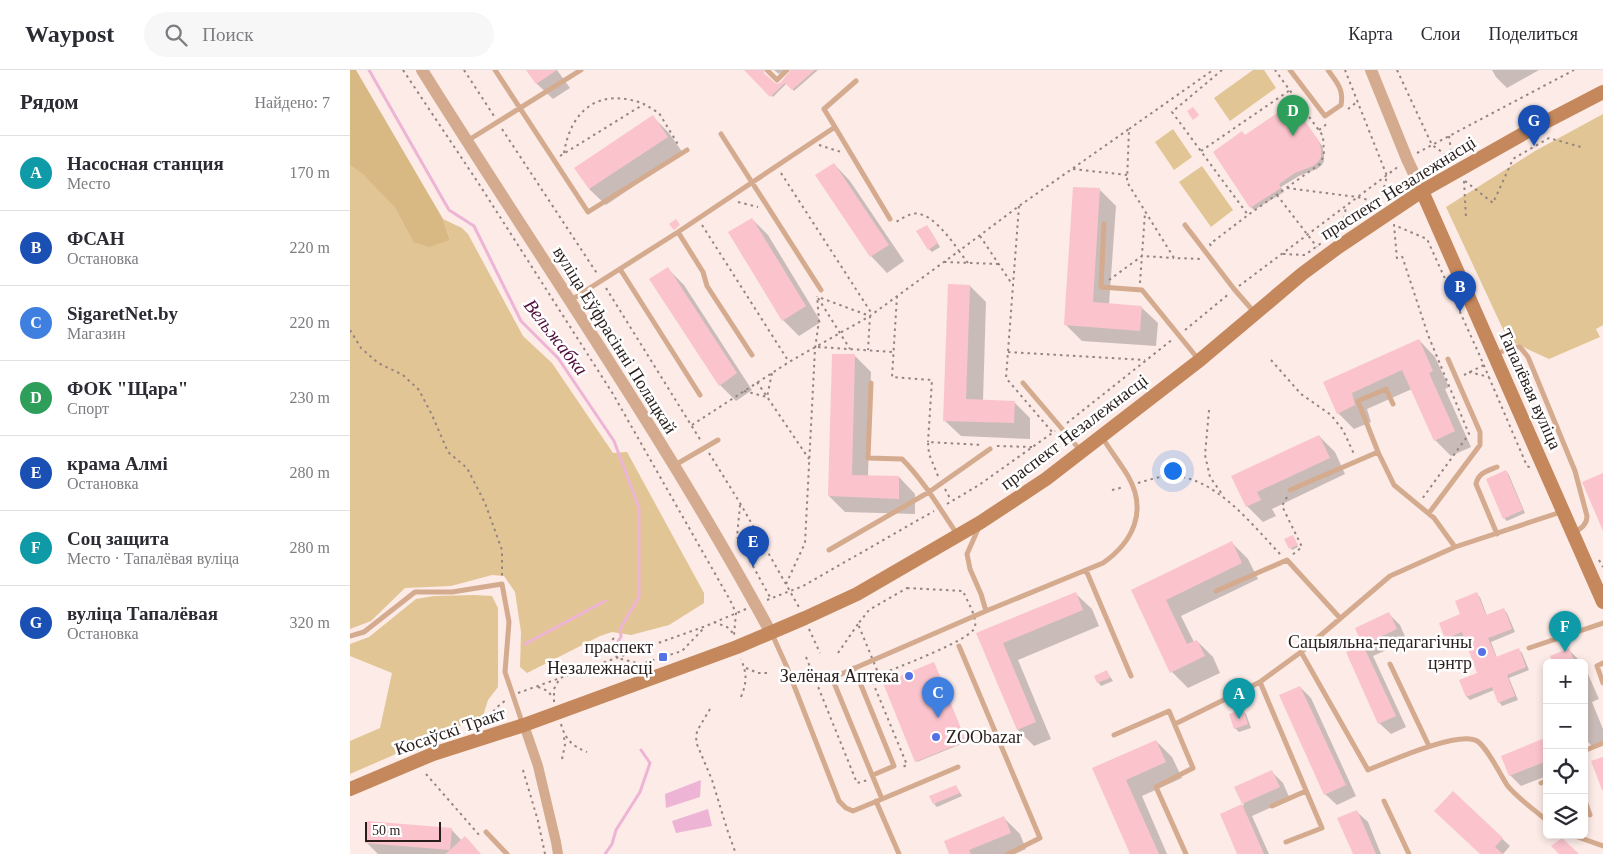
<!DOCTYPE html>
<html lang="ru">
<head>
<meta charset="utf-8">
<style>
  :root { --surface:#fff; --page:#f7f7f7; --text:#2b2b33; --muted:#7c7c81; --line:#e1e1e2; --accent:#b45309 }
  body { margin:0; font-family:"Times New Roman",serif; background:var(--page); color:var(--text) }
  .controls { position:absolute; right:15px; bottom:15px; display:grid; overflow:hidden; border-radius:8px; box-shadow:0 2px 8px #0003 }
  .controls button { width:45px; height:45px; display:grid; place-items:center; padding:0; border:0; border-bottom:1px solid var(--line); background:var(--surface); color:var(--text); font:25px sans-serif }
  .scale { position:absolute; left:15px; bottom:12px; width:76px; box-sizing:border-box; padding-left:5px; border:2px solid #281e1c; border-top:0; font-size:14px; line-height:18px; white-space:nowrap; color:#281e1c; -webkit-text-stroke:4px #fff; paint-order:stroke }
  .you { position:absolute; left:822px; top:400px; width:18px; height:18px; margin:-12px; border:4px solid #fff; border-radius:50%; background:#1a73e8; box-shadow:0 0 0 8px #1a73e833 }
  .badge { display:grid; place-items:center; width:32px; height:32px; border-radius:50%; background:var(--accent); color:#fff; font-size:16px; font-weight:700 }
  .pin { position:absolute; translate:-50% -41px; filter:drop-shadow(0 1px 2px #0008) }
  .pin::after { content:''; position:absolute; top:26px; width:18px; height:15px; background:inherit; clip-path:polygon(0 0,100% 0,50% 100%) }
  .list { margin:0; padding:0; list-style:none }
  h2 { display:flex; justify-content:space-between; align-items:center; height:65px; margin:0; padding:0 20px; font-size:21px }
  h2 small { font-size:16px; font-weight:400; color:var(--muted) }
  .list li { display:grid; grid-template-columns:32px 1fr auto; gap:15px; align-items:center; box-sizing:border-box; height:75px; padding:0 20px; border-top:1px solid var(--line) }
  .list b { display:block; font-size:19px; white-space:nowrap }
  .list p { margin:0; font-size:16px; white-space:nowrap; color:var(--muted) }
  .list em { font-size:16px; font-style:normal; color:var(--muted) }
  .icon { flex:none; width:28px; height:28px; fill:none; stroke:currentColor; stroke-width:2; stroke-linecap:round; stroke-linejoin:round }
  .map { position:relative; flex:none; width:1253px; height:784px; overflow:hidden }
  header { display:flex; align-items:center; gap:30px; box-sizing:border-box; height:70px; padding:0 25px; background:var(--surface); border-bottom:1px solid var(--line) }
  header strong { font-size:24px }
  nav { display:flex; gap:28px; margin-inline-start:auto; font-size:18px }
  .search { width:350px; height:45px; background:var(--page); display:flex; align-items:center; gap:12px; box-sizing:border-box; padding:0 18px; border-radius:28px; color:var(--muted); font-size:19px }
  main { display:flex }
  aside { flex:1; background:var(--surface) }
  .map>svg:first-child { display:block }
  .green { fill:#e2c594 }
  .forest { fill:#d9b983 }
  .water { fill:#eeb4d6 }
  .shadow { fill:#0003 }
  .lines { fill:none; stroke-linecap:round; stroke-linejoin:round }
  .stream { stroke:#eeb4d6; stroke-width:3 }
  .building { fill:#fbc4cd }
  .path { stroke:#938582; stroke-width:2; stroke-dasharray:2.5 4; stroke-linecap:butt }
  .service { stroke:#d4ab8e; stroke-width:5 }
  .minor { stroke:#d4ab8e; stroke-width:10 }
  .tertiary { stroke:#d4ab8e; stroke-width:12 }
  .secondary { stroke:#c5885c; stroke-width:14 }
  .poi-dot { fill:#5471e6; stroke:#fff; stroke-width:2 }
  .labels { text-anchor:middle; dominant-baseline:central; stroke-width:5; stroke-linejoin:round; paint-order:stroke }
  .street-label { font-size:18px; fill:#281e1c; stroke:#fff }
  .poi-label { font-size:18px; fill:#281e1c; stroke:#fff; text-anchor:end }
  .water-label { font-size:19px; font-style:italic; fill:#500e3c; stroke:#fff }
</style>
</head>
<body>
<header>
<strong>Waypost</strong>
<div class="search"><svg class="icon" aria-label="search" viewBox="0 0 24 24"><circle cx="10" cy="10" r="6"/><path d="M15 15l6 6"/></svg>Поиск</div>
<nav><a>Карта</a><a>Слои</a><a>Поделиться</a></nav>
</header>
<main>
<aside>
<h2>Рядом<small>Найдено: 7</small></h2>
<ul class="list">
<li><span class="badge" style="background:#0f9aa8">A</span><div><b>Насосная станция</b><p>Место</p></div><em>170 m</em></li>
<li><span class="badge" style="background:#1a4fb4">B</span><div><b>ФСАН</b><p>Остановка</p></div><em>220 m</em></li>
<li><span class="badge" style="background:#3f7fe0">C</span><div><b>SigaretNet.by</b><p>Магазин</p></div><em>220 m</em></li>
<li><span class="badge" style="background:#2e9e5b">D</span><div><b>ФОК &quot;Щара&quot;</b><p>Спорт</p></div><em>230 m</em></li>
<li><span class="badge" style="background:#1a4fb4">E</span><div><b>крама Алмі</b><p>Остановка</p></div><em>280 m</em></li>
<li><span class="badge" style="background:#0f9aa8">F</span><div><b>Соц защита</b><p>Место · Тапалёвая вуліца</p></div><em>280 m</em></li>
<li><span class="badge" style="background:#1a4fb4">G</span><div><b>вуліца Тапалёвая</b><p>Остановка</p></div><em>320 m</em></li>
</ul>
</aside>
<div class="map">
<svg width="1253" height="784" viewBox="0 0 1253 784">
  <rect width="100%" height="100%" fill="#fcebe7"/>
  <path class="green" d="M903 0H914L926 18 880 51 864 28Z
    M1253 44V255L1246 259 1250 267 1199 289 1158 270 1096 137 1185 81Z
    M823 59 842 87 824 100 805 72Z
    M0 95 16 106 45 138 63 172 100 170 93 149 112 158 118 164 173 266 202 293 263 383 277 382 354 523V533L319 555 281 565 262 562 250 566 177 603 170 597 171 562 165 522 154 506 142 505 101 516 55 518 21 551 0 559Z
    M852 96 883 140 861 157 829 112Z
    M124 525 142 526 148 538V617L138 630 133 646 0 704V671L30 658 42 603 0 586V574L19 567 66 529 84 526Z"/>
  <path class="forest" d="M0 0H6L93 149 100 170 79 177 63 172 45 138 14 105 0 95Z"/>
  <path class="water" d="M351 710 350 727 316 738 315 724Z
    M358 739 362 756 326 763 322 751Z"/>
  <path class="shadow" d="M178 0H207L220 18 203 29 186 13Z
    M396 0H414L413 3 428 16 442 0H468L444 21 437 13 423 27Z
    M424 0H434L429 4Z
    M1142 0H1189L1157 18 1146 7Z
    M945 38 972 76 974 84V91L972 95 967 99 949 106 931 117 934 122 904 140 901 137 896 66Z
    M303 47 319 63 333 83 256 135 239 119Z
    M484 94 500 111 554 191 537 203 521 186 467 105Z
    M750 120 766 136 759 235 791 237 808 253 806 276 732 271 716 255Z
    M402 149 418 165 471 252 449 266 433 250Z
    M580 160 590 177 582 182 579 179Z
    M317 198 334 215 402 320 386 331 370 315Z
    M620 216 636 232 633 331 664 332 680 348V369L611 366 594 350Z
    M1069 270 1085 287 1099 317 1095 319 1121 377 1101 386 1085 370 1062 319 1017 339 1021 352 1004 359 988 343 974 313Z
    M505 286 521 302 518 406 549 407 565 424V444L495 442 479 426Z
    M969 366 985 382 995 404 922 439 926 446 913 452 897 436 883 407Z
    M1156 401 1159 405 1175 443 1157 451 1154 448Z
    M944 468 948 477 942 480 936 469Z
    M882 473 898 489 908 509 831 546 844 572 847 571 863 587 870 603 838 618 822 602 782 520Z
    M725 523 742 539 749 556 668 590 701 669 684 676 668 660 628 564Z
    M1126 524 1130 527 1137 546 1153 539 1157 543 1165 562 1141 572 1147 588 1168 579 1172 583 1179 600 1159 608 1168 630 1152 636 1149 632 1144 620 1120 630 1117 627 1110 611 1129 603 1114 566 1100 572 1096 568Z
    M1039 544 1050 555 1057 571 1023 586 1056 657 1041 664 1029 653 997 583 1014 575 1006 559Z
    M1219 580 1232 593H1204Z
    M585 595 616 672 567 692 566 691Z
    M1234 595 1249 629 1242 632 1253 659V671L1242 676 1234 668Z
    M757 602 763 611 751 616 748 612Z
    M950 617 961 628 1006 726 987 735 975 724Z
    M893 641 896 644 901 658 889 662 885 658Z
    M1197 669V706L1171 716 1160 705Z
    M806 671 822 687 832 708 792 726 817 784H782L744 699Z
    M922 702 933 713 940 729 902 746 919 784H889L871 745 894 735 886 718Z
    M606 716 612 726 587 737 584 734Z
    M1103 723 1160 776 1153 784H1131Z
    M1006 741 1018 752 1031 784H1004Z
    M654 748 670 764 676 779 665 784H600Z
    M101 759 112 771 131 784H28L17 773Z"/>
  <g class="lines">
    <path class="stream" d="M19 0 99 140 124 156 171 251 208 288 264 371 289 438V527L270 559 271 567 266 574
      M175 574 255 531
      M255 784 262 774 266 760 290 722 300 693 291 680"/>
  </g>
  <path class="building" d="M176 0H207L186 14Z
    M394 0H413L414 3 426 14 430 13 441 0H465L442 20 435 13 420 27Z
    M942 33 969 71 971 79V87L968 92 963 96 945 103 929 114 931 118 900 138 863 82 892 61 895 65Z
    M843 37 849 45 843 50 837 41Z
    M303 45 318 67 239 119 224 98Z
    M484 93 539 175 520 187 465 105Z
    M723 117 750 118 743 232 792 236 790 261 714 255Z
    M402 148 456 236 432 251 378 162Z
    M326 149 330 155 324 160 319 154Z
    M577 155 588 173 578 180 566 161Z
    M318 197 387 303 369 316 299 209Z
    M598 214 620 215 616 329 665 331 664 353 593 351Z
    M1069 269 1083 301 1079 303 1105 361 1084 371 1052 300 1002 323 1005 335 987 344 973 312Z
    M482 284H505L502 405 549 406V429L478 426Z
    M969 365 980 388 907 422 911 430 896 437 881 406Z
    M1156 400 1173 440 1153 449 1136 409Z
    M1253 403V461L1232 412Z
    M943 465 948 475 939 479 934 469Z
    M882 471 892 493 816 530 837 574 847 570 855 586 820 603 781 520Z
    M726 522 733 540 653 573 686 652 667 660 626 563Z
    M1127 522 1136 545 1154 538 1162 559 1138 568 1146 587 1169 578 1176 597 1157 605 1165 626 1148 633 1142 617 1116 627 1109 610 1127 603 1112 562 1095 569 1089 553 1110 544 1105 531Z
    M1039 542 1047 559 1013 575 1046 646 1028 654 996 582 1012 575 1005 558Z
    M1219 578 1225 593H1203L1200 586Z
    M584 592 616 671 565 692 533 613Z
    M757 600 760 608 747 613 744 606Z
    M950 616 996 715 974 725 929 625Z
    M893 639 898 654 884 659 879 644Z
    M1197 667V691L1159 706 1151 686Z
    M806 670 816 692 776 710 809 784H780L742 698Z
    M1253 687V720H1252L1241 691Z
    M922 700 930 717 892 734 884 717Z
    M606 715 610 723 583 734 579 726Z
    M1103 721 1153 768 1145 777 1153 784H1130L1084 741Z
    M892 734 914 784H887L870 744Z
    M1007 740 1026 784H1003L987 748Z
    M654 746 661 763 619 780 621 784H599L594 771Z
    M17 751 102 758 100 780 115 766 131 784H95L100 780 15 773Z
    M1212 768 1229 784H1209L1201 776Z"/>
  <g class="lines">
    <path class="path" d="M53 0 129 114 263 324 380 530 386 543 384 565
      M114 0 144 46
      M872 0 822 42 898 145 970 94 974 85 973 66 925 0
      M1047 0 1082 75 1102 89
      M998 39 1008 31
      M152 59 248 205
      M779 59 863 0
      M969 60 978 53
      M1099 66 1102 88
      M469 75 491 82
      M851 81 940 20
      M214 83C221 39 250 17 294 34
      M1067 83 1224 0
      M210 86 294 34 309 43 329 76
      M723 99 777 105
      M431 103 522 244
      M1114 111 1116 148
      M1115 111 1143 133 1163 89 1199 68 1231 77
      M937 118 1007 127 1030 133 1037 106 995 0
      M927 125 967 177
      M388 132 408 137
      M669 136 656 308 703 363
      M352 155 439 292
      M630 166 662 214
      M861 176 860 174 898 145
      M933 184 955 185 993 157 996 136
      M1052 186 1078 265 1119 364 1072 429
      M1047 189 1044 155 1077 169 1129 284 1177 396 1181 398
      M594 192 648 194
      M618 193 609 181 669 136 779 59 777 112 824 188 852 189
      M759 210 792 186 824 188
      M790 213 795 143
      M889 216 1049 96
      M256 218 351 371
      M547 226 542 307 582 310 578 372
      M468 228 500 279
      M471 228 520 246 518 280
      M0 260 11 278 28 293 53 305 69 320 82 345 98 382 117 398 135 433 152 480V506
      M835 260 880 223
      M468 277 543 282
      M658 282 795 290
      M921 290 951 324 981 345 993 360 1004 384
      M1119 302 1139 307
      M1114 305 1134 295
      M407 312 459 389
      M394 321 417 327 422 303
      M859 340 855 385 860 407 872 424
      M717 353 823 269
      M342 355 439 292 520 246 609 181C600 168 579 139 561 144 556 146 551 149 546 152
      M647 376 682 377
      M359 383 390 433 450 539
      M588 406 579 384 578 372 632 375
      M788 413C798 410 808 407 818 406 864 404 902 455 931 485
      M595 419 601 430
      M762 420 774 417
      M937 427 932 436 952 477 942 485
      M597 434 629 415 705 361
      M390 435 387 467 421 529
      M1249 490 1253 497
      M436 514 455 473 465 279 469 250 467 226
      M557 518 613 521C617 531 627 546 625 557 622 570 545 598 529 605L508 554 519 540Z
      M417 530 453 516 584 441
      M364 552 377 557 383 563
      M459 559 470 583
      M264 568 261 571 267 588 291 594 332 581 354 558
      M488 583 508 554
      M456 587 507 713 518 710
      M396 598 408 603H420
      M529 605 521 608 557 695 550 698
      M188 617 198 621 203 628
      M168 623 356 556 396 539
      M391 627C397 612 397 604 391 589
      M204 632V619L210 608
      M360 639 347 661 346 672 362 710 378 762 386 784
      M141 654C139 642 147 637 156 630
      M211 654C215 669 222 676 237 682
      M212 689 215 675 214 667
      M173 700 188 751 195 784
      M76 704 130 766"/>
    <path class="service" d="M145 0 238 142 337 80
      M417 0 427 10 437 0
      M940 0 975 46 991 35C994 19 987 13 978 0
      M485 57 474 39 506 11
      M371 64 471 220
      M117 71 231 0
      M754 154 751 217 792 220 849 290
      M835 155 884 219 905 243
      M328 162 353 202 357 216 402 285
      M270 199 350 325
      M221 230 328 162 485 57 540 149
      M1145 284 1165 277H1170L1178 287 1225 401 1237 446C1237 455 1231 458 1224 463
      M521 313 518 388 552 389C574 411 590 439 607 464
      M673 313 730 380
      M1028 382 1008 331 1036 319 1043 334
      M325 395 368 370
      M940 420 1028 382 1044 415 1084 448 1105 477
      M1079 443 1130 375V362L1098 289
      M1147 464 1126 414C1128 403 1137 401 1147 397
      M479 480 579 422 640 379
      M736 500 781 606
      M866 521 937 490 990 548
      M636 541 753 493C783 472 798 441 778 406 770 393 760 380 752 367
      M422 564 436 595 489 731 496 738 503 741 532 729
      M0 566 14 562 65 522H102L152 514 159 552 155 602 173 655
      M609 576 690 768 658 784
      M1179 578 1253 553
      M951 582 1018 700C1038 692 1109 660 1127 671 1137 677 1150 704 1157 715 1166 727 1185 740 1197 751
      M1253 593 1247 596 1253 613
      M1040 594 1079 676
      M504 598 544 696 523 705
      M910 612 972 758 936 772
      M825 654 910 612 951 582 1040 506 1105 477 1211 442
      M764 665 819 641 843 698 806 717 836 784
      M1234 682 1236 680 1253 673
      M608 697 532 729 482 608 636 541 631 524 620 499 617 484 629 457
      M1191 713 1197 711
      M1234 728 1240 745
      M526 731 549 784
      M1034 731 1059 784
      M922 736 956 721
      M136 762 157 784
      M1222 765 1253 776"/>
    <path class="minor" d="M174 655 188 696 206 772 208 784"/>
    <path class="tertiary" d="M72 0C189 187 316 369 421 563
      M1021 0 1057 89 1072 121"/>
    <path class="secondary" d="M1072 121 1253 532
      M0 719 83 684 174 655 387 577 455 548 507 524 631 452 696 409 850 290 952 204 987 178 1072 121 1178 61 1253 22"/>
  </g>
  <g class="poi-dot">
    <circle cx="1132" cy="582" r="5"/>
    <rect x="308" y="582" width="10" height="10" rx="2.5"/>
    <circle cx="559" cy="606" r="5"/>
    <circle cx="586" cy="667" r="5"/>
  </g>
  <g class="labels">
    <g class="street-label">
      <text transform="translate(1048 118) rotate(-32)">праспект Незалежнасці</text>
      <text transform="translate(265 270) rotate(58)">вуліца Еўфрасінні Полацкай</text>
      <text transform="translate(1180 319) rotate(66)">Тапалёвая вуліца</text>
      <text transform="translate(724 362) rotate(-37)">праспект Незалежнасці</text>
      <text transform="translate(100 661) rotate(-19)">Косаўскі Тракт</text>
    </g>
    <g class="poi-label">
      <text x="1122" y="572">Сацыяльна-педагагічны<tspan x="1122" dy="21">цэнтр</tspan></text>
      <text x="303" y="577">праспект<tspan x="303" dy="21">Незалежнасці</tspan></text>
      <text x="549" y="606">Зелёная Аптека</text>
      <text x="596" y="667" text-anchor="start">ZOObazar</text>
    </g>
    <g class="water-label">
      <text transform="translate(206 267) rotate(52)">Вельжабка</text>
    </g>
  </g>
</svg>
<div class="controls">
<button>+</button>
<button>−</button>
<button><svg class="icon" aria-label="locate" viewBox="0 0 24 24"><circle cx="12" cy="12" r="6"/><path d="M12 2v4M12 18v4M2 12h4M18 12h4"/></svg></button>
<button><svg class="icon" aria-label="layers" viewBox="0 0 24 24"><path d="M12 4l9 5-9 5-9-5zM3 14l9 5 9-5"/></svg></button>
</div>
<div class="scale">50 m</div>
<div class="you"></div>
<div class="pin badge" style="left:889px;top:649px;background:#0f9aa8">A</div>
<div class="pin badge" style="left:1110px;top:242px;background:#1a4fb4">B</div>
<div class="pin badge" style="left:588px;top:648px;background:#3f7fe0">C</div>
<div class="pin badge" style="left:943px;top:66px;background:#2e9e5b">D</div>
<div class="pin badge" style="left:403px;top:497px;background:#1a4fb4">E</div>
<div class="pin badge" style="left:1215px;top:582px;background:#0f9aa8">F</div>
<div class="pin badge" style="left:1184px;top:76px;background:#1a4fb4">G</div>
</div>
</main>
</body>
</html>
